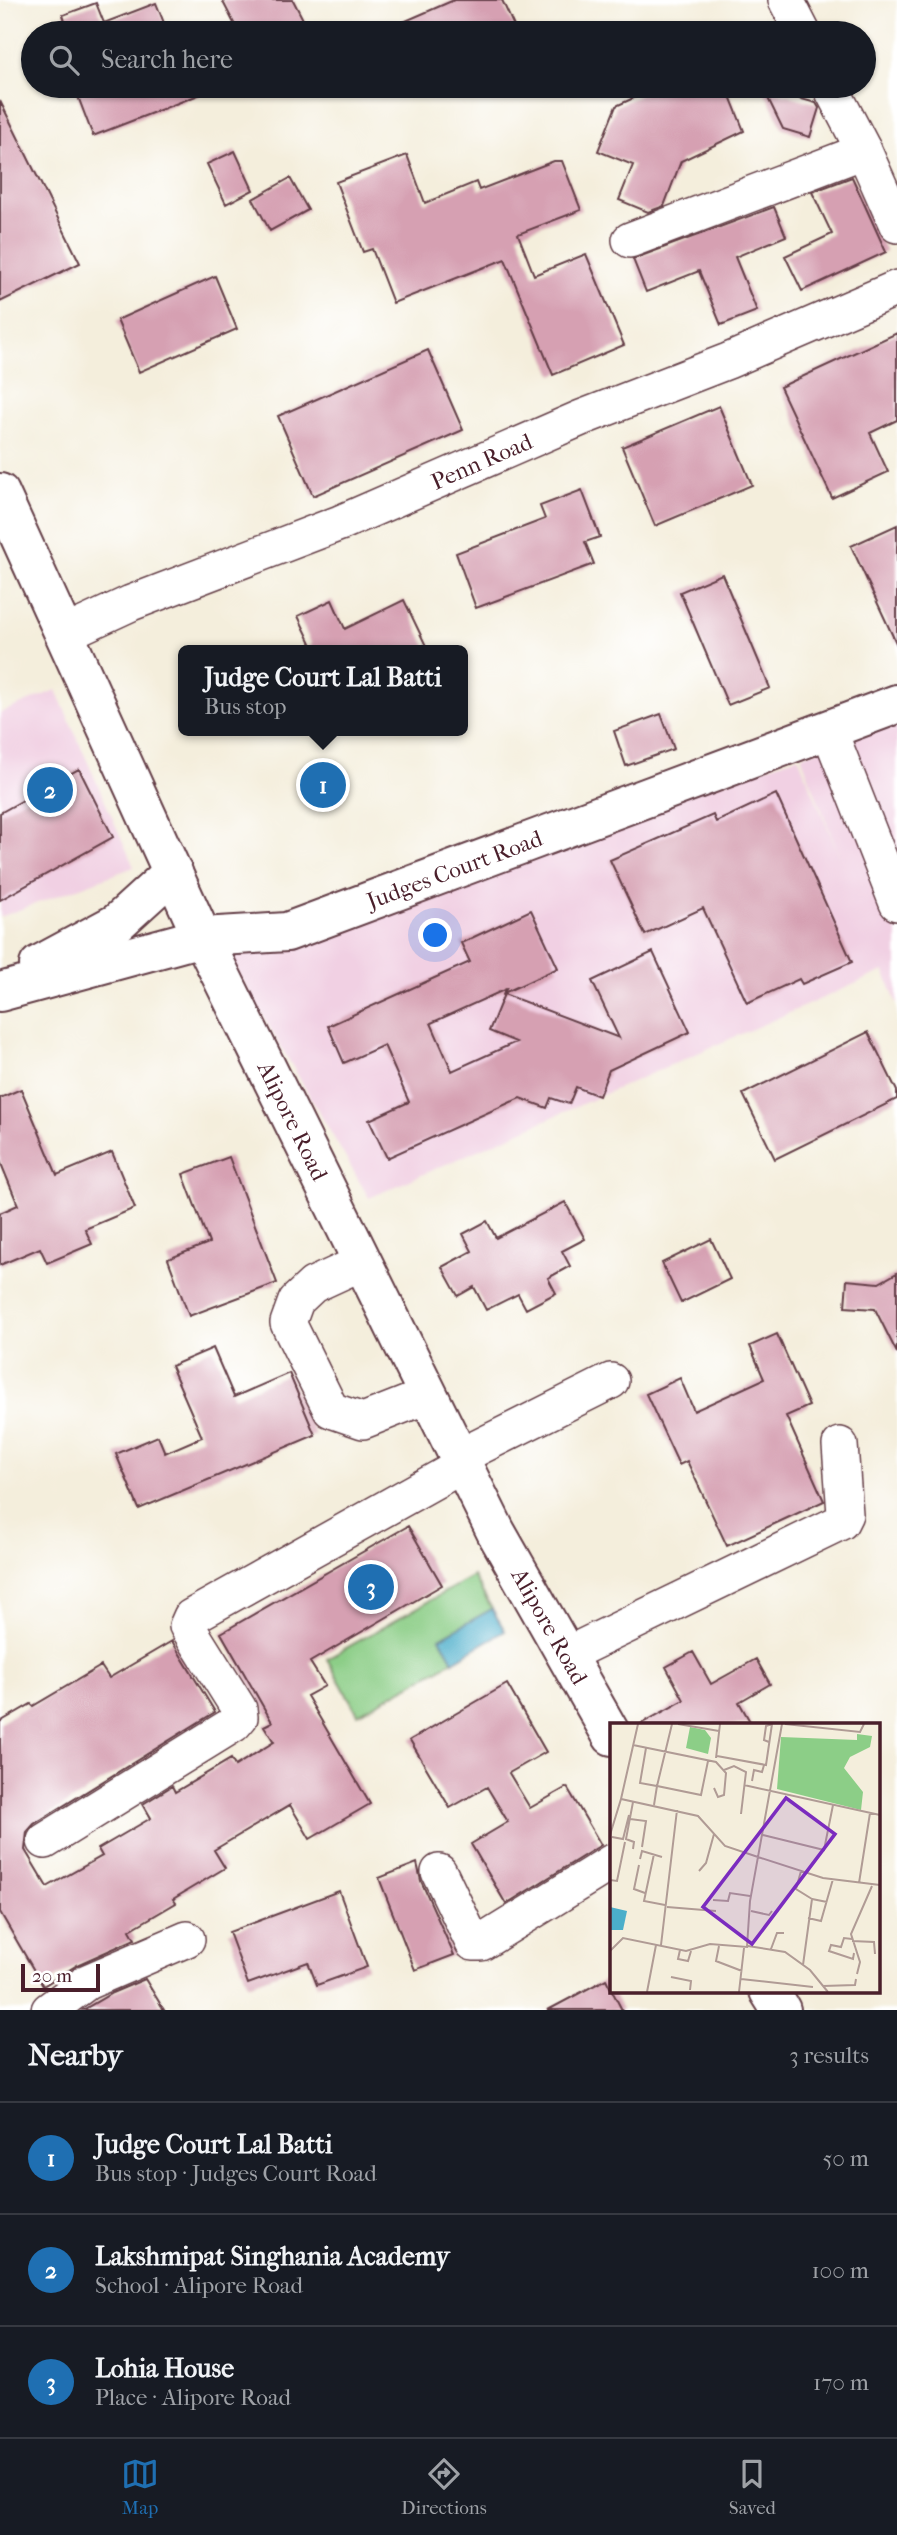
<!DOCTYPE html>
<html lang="en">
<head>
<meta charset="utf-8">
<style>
  :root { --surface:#171b24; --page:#242831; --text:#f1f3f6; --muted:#9ea1a6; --line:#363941; --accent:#1f6fb2 }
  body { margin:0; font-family:"IM FELL French Canon",serif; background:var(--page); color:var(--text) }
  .scale { position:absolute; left:21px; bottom:18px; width:79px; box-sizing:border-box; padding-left:7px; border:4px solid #4a1f2b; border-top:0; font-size:19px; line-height:24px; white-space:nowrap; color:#4a1f2b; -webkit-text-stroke:5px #fff; paint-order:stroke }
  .you { position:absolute; left:436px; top:936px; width:24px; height:24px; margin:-18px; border:5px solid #fff; border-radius:50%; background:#1a73e8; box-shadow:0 0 0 10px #1a73e833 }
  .badge { display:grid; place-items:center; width:46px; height:46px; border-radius:50%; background:var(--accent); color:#fff; font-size:23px; font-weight:700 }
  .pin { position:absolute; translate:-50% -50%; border:4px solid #fff; box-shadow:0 2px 7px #0006 }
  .popup { position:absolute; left:178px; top:645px; width:290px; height:91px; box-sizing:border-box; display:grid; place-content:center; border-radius:10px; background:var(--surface); filter:drop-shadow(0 2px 5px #0005); font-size:23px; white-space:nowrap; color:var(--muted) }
  .popup b { font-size:26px; color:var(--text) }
  .popup::after { content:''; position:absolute; left:50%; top:100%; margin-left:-14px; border:14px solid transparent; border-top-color:var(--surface) }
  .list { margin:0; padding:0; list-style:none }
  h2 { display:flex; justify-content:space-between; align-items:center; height:91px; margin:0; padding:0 28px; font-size:30px }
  h2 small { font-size:23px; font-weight:400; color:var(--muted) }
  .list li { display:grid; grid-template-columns:46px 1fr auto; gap:21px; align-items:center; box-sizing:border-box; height:112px; padding:0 28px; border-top:2px solid var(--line) }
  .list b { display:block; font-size:26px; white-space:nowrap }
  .list p { margin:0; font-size:23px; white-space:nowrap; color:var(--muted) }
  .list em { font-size:23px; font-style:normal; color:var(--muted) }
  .icon { flex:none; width:38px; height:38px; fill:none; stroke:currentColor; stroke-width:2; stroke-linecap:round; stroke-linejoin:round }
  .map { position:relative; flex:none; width:897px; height:2010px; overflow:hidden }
  .search { position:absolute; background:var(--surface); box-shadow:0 2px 5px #0004; left:21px; right:21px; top:21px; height:77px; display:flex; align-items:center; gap:18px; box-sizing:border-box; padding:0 24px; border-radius:38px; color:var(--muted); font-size:26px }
  .sheet { height:427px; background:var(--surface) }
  nav { display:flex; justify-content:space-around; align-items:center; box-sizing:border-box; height:98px; border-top:2px solid var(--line); background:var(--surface); font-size:19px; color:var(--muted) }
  nav a { display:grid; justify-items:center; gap:4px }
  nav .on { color:var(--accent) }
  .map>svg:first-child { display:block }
  .built { fill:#f1d0e3 }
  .green { fill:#8cce87; stroke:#6b7659; stroke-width:2 }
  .water { fill:#4baeca; stroke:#4a667a; stroke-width:2 }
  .building { fill:#d6a0b2 }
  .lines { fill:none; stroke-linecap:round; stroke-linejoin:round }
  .minor-casing { stroke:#643e46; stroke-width:38 }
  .major-casing { stroke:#643e46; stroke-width:42 }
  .highway-casing { stroke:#643e46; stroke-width:42 }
  .minor { stroke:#fff; stroke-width:35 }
  .major { stroke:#fff; stroke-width:38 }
  .highway { stroke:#fff; stroke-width:38 }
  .labels { text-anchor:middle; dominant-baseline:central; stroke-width:6; stroke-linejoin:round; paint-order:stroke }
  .street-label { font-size:23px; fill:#4a1f2b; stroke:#fff }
  .inset-road { fill:none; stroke:#b09b95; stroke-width:2 }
  .view { fill:#7b2cbf; fill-opacity:0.15; stroke:#7b2cbf; stroke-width:3.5 }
  .inset-edge { fill:none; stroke:#4a1f2b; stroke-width:3.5 }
</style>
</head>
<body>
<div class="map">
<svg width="897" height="2010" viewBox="0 0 897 2010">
  <rect width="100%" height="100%" fill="#fff"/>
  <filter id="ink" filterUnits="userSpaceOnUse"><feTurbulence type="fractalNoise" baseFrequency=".0143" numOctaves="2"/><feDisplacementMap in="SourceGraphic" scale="14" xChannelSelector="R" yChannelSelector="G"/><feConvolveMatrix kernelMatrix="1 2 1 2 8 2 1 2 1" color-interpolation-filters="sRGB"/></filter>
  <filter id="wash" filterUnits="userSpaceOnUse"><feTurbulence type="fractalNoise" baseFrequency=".00686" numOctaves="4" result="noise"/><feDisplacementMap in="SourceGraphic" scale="28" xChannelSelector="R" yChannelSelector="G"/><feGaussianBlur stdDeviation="1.57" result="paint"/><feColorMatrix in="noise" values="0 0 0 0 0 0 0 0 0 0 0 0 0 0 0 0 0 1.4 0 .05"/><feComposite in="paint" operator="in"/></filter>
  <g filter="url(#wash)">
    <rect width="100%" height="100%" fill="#f4eedc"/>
    <path class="built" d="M56 690 134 867 0 917V713Z
      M897 723V1004L884 971 369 1198 227 954 798 756 843 865 801 756Z"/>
    <path class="green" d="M473 1576 492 1609 440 1638 453 1661 358 1714 327 1659Z"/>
    <path class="water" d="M492 1609 505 1631 453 1661 440 1638Z"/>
    <g id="blocks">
      <path class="building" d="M222 0H293L310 33H239Z
        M454 0H502L517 33H378Z
        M96 3 104 23 156 3 168 33H69L63 15Z
        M74 86H219V87L93 136Z
        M660 86H726L744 131 681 161 664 206 648 212 619 200 633 165 598 151 616 106Z
        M763 88 816 103 819 108 810 137 783 129Z
        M0 101 80 263 0 302Z
        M235 151 253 190 226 204 207 164Z
        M407 155 425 203 476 182 479 190 554 161H562L581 210 518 234 534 275 586 254 624 345 553 375 505 259 393 303 372 249 363 252 336 182Z
        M852 177 886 252 802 291 785 256 832 234 812 192Z
        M290 178 308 210 270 231 253 199Z
        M774 207 786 236 735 257 757 311 721 325 699 271 646 292 633 259Z
        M215 276 237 329 139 372 117 320Z
        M897 333V420L870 433 888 472 832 498 780 387Z
        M428 350 463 430 313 496 278 416Z
        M719 406 752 485 655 526 622 447Z
        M582 490 600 537 585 542 594 564 476 608 456 553 545 519 540 506Z
        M897 525V645L851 546Z
        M722 574 770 688 728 705 680 592Z
        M332 600 345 629 404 600 428 650H301L312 645 298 616Z
        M661 714 674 749 626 766 614 731Z
        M79 769 113 837 0 900V813Z
        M776 794 852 962 802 984 799 979 747 1003 703 908 645 935 610 860 713 815 716 822Z
        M531 910 558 968 504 993 506 989 431 1023 452 1071 516 1042 489 1031 504 994 619 1038 592 981 653 952 690 1032 609 1070 599 1096 576 1087 569 1104 551 1098 547 1108 520 1098 387 1158 369 1120 409 1102 384 1045 344 1063 328 1026 470 962 461 943Z
        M868 1032 897 1091V1099L775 1159 743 1094Z
        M21 1089 57 1175 112 1152 135 1208 85 1229 92 1244 47 1263 40 1248 0 1265V1213L18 1205 0 1161V1098Z
        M229 1157 277 1283 189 1316 168 1259 209 1243 183 1174Z
        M565 1202 585 1239 562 1251 570 1266 548 1278 556 1293 526 1309 518 1294 486 1310 474 1287 458 1296 442 1267 472 1251 463 1234 487 1221 496 1238Z
        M711 1239 730 1279 681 1303 662 1263Z
        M897 1273V1353L875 1309 845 1307 847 1280 879 1283Z
        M777 1334 809 1406 786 1416 824 1501 727 1546 687 1461 679 1465 646 1394 680 1378 694 1411 764 1379 750 1346Z
        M213 1348 234 1397 289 1373 315 1435 139 1509 116 1454 158 1436 165 1453 202 1437 171 1366Z
        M408 1526 442 1585 310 1662 325 1686 307 1696 370 1804 310 1839 290 1805 214 1850 225 1868 173 1899 176 1903 130 1930 135 1939 79 1964 43 1986 0 1912V1722L31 1704 33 1706 101 1666 109 1678 172 1641 215 1712 34 1824 27 1832 25 1850 47 1887 102 1856 98 1849 151 1818 143 1804 172 1786 175 1792 231 1759 235 1766 274 1742 264 1726 272 1722 221 1633Z
        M693 1652 711 1684 756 1659 770 1684 739 1702 752 1725H639L684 1700 666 1667Z
        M507 1684 546 1752 509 1773 530 1808 567 1787 601 1845 506 1904 471 1844 508 1822 487 1787 450 1808 410 1740Z
        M417 1863 421 1881 454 1955 415 1970 379 1878Z
        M339 1891 367 1967 317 1985 308 1962 248 1984 229 1932Z
        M145 1979 164 2010H83L112 1993Z
        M606 1979 622 2010H548Z"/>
    </g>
  </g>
  <g filter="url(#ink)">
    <use href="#blocks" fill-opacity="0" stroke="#643e46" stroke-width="2"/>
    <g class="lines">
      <defs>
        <g id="minor">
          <path d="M786 0 803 33"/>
          <path d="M830 86 864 151 897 225"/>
          <path d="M630 240 864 151"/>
          <path id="s1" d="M64 634 131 603 340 523 581 418 728 361 897 288"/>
          <path d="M829 730 897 903"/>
          <path d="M363 1262 313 1285 296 1301 288 1323 331 1410 363 1421 429 1395"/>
          <path d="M459 1457 611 1381"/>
          <path d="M566 1655 841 1522 845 1514 840 1445"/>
          <path d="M45 1841 234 1724 240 1717 239 1709 187 1626 191 1617 463 1465"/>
          <path d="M439 1872 473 1943H481L612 1862"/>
          <path d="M49 2010 87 1982 187 1939"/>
        </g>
        <g id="major">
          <path id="s2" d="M202 937 287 932 897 704"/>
        </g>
        <g id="highway">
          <path id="s3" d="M0 493 202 937 496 1532 612 1736"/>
          <path d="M39 965 117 923 173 872"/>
          <path d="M0 992 202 937"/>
          <path d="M769 1991 781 2010"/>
        </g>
      </defs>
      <use href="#minor" class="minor-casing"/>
      <use href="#major" class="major-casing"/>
      <use href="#highway" class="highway-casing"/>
      <use href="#minor" class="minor"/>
      <use href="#major" class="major"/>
      <use href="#highway" class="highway"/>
    </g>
  </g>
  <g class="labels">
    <g class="street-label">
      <text stroke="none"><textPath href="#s1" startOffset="452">Penn Road</textPath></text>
      <text stroke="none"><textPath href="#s2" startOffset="264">Judges Court Road</textPath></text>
      <text stroke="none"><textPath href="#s3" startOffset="693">Alipore Road</textPath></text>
      <text stroke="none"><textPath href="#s3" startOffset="1260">Alipore Road</textPath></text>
    </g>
  </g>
  <g transform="translate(610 1723)">
    <rect width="270" height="270" fill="#f4eedc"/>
    <path d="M80 4 95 7 101 15 98 31 76 25ZM247 11 262 13 260 24 240 34 234 45 253 69 251 87 167 66 171 14 247 17Z" fill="#8cce87"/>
    <path d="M0 184 17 188 13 207H0Z" fill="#4baeca"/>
    <path class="inset-road" d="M68 1 109 8M175 1 250 9 254 1M159 19 154 17 156 3 162 1M23 22 106 39 116 50 114 72 108 74 104 65M36 25 30 60 47 63 62 1M107 33 156 42 162 1M106 35 110 1M114 47 124 43 136 49 131 91M142 58 144 47 152 49 154 42M134 62 270 92M11 76 28 1M44 82 47 63 91 72 98 38M20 96 36 98 32 124M0 112 11 76 88 93 115 123 148 134M153 112 214 127 223 82M2 114 13 116 19 92M23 126 24 119 16 116 23 79M44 131 34 178 55 182M148 134 213 155 270 162M30 136 32 128 52 134M29 142 24 166 35 170M89 148 96 140 104 111M191 148 186 166 202 176M0 157 7 158 15 119M249 160 260 90M103 177 118 178 120 170 140 173M57 184 106 188M141 188 159 192 162 188M198 195 211 198 223 156M242 216 234 215 231 224 221 222 219 228 243 236 244 230M242 218 264 219 265 231M51 222 67 87M109 223 106 238 132 248M138 223 175 229 200 247 218 269M161 226 167 210H174M70 227 68 236 78 238 81 228M0 228 13 215 76 228 100 221 137 224 140 178 172 1M193 242 202 176 217 179M247 251 250 239 241 211 262 163M61 254 81 258 80 267M131 256 203 264M213 263 245 262 246 256M37 269 46 222M129 269 134 225"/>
    <path class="view" d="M176 75 225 111 142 221 93 184Z"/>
    <rect width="270" height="270" class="inset-edge"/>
  </g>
</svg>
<div class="scale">20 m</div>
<div class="you"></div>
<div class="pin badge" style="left:323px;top:785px">1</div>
<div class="popup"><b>Judge Court Lal Batti</b>Bus stop</div>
<div class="pin badge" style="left:50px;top:790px">2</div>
<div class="pin badge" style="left:371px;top:1587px">3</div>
<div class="search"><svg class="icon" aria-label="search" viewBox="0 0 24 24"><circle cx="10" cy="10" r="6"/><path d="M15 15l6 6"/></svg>Search here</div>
</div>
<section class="sheet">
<h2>Nearby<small>3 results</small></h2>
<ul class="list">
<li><span class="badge">1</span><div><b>Judge Court Lal Batti</b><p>Bus stop · Judges Court Road</p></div><em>50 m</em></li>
<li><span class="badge">2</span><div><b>Lakshmipat Singhania Academy</b><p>School · Alipore Road</p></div><em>100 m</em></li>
<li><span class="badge">3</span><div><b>Lohia House</b><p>Place · Alipore Road</p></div><em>170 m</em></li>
</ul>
</section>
<nav>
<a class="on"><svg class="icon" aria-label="map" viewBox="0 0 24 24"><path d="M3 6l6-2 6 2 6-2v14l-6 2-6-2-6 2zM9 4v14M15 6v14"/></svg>Map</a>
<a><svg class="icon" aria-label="directions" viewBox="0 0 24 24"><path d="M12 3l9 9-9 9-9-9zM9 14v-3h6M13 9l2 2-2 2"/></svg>Directions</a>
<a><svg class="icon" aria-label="saved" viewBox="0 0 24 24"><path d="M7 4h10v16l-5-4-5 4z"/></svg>Saved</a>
</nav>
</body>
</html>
